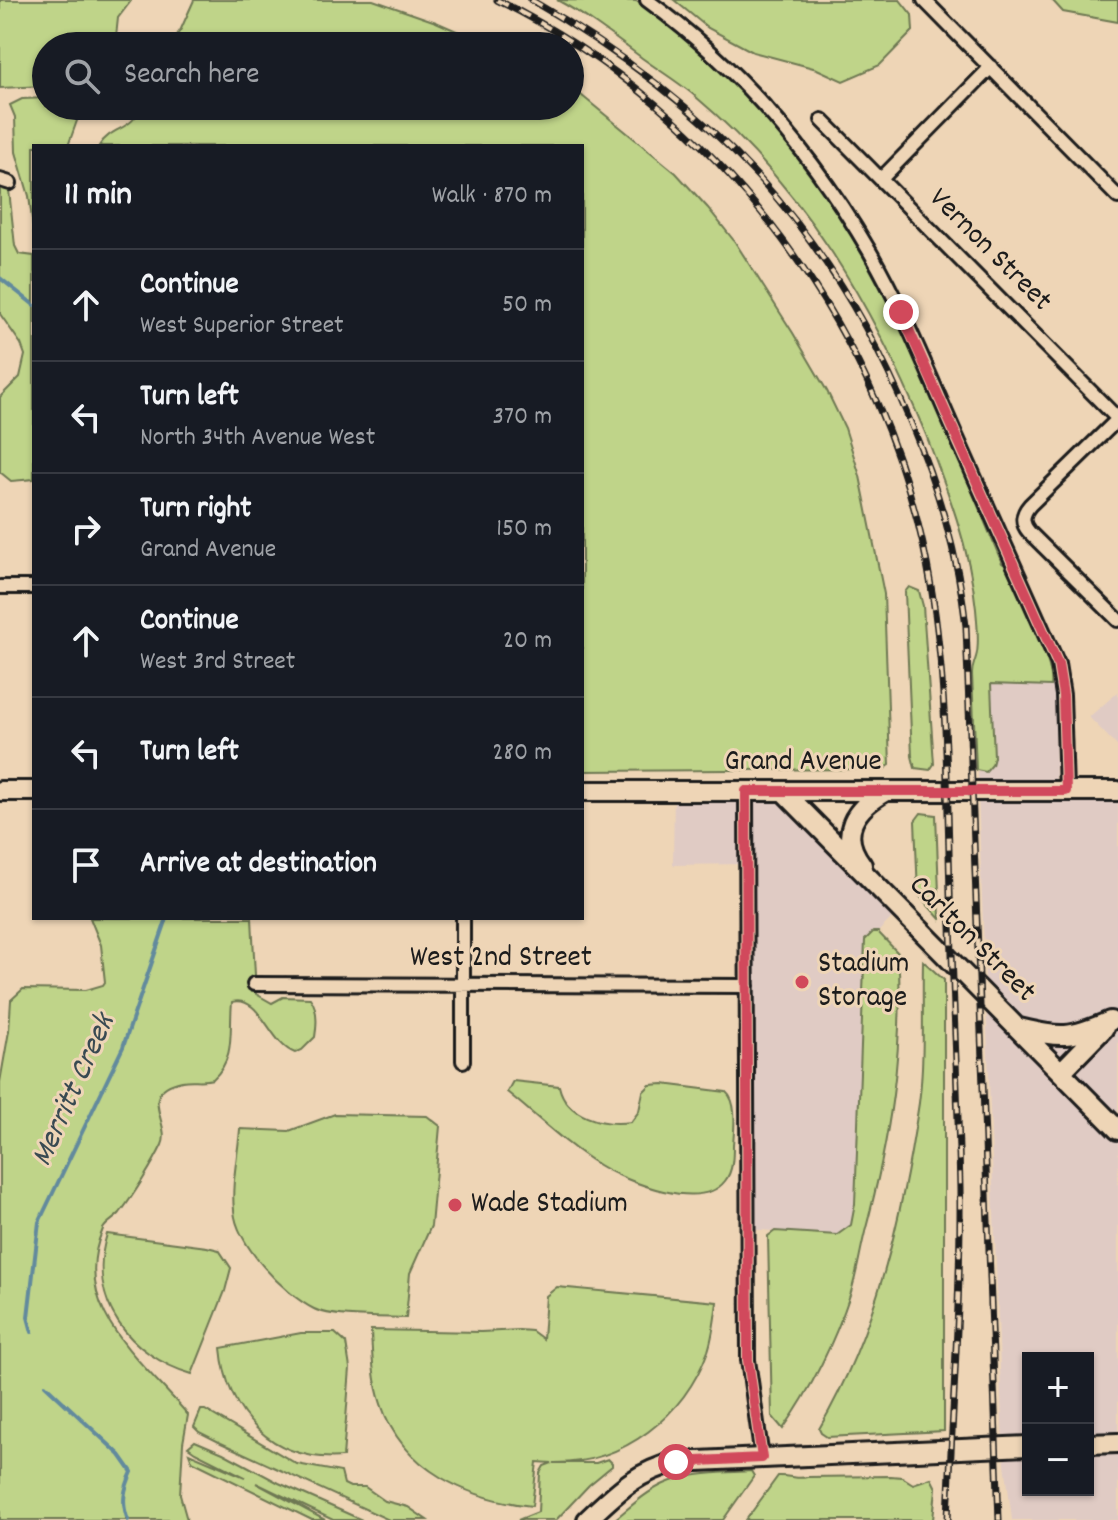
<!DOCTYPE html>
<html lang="en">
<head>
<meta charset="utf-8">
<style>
  :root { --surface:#171b24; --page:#20242c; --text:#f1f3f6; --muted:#9ea1a6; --line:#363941 }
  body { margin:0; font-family:Dekko,sans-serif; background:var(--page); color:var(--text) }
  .controls { position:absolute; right:24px; bottom:24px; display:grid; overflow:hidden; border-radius:0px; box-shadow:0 2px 6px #0004 }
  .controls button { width:72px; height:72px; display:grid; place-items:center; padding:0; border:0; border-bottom:2px solid var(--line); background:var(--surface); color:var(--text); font:40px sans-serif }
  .stop { position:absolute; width:24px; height:24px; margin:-18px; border:6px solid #d1495b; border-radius:50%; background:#fff }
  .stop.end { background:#d1495b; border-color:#fff; box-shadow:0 2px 8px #0008 }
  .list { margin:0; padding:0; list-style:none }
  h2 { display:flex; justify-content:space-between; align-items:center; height:104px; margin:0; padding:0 32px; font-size:34px }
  h2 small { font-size:26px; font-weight:400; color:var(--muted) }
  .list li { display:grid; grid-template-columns:52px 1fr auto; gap:24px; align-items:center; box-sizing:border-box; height:112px; padding:0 32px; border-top:2px solid var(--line) }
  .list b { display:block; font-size:30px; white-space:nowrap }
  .list p { margin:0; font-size:26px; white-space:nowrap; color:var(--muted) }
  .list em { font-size:26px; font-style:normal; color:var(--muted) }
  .icon { flex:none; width:44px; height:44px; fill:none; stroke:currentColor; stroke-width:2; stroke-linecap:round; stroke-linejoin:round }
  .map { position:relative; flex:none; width:1118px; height:1520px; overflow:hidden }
  .search { position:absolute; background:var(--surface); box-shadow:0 2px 6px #0004; left:32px; top:32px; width:552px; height:88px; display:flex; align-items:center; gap:20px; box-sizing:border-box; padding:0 28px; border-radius:44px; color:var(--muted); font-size:30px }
  .panel { position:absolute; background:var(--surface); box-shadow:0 2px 6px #0004; left:32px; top:144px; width:552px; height:776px; border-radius:0px }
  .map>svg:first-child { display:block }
  .built { fill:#e0cbc4; fill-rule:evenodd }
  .green { fill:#bfd489; stroke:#6e7852; stroke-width:2 }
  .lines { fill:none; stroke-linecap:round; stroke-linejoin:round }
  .stream { stroke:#628a9d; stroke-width:4 }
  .street-casing { stroke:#1c1c1c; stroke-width:18 }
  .secondary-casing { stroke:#1c1c1c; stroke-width:24 }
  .street { stroke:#eed5b6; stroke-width:12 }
  .secondary { stroke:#eed5b6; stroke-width:18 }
  .rail-casing { stroke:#1c1c1c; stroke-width:7 }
  .rail { stroke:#eed5b6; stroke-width:4; stroke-dasharray:12; stroke-linecap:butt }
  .route { stroke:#d1495b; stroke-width:10 }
  .poi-dot { fill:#d1495b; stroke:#eed5b6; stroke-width:3 }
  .labels { text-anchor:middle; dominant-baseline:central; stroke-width:6; stroke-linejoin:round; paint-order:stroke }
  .street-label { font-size:30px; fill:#1c1c1c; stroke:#eed5b6 }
  .poi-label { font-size:30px; fill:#1c1c1c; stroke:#eed5b6; text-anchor:start }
  .water-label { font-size:32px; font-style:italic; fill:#394a52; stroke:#eed5b6 }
</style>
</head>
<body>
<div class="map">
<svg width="1118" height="1520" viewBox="0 0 1118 1520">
  <rect width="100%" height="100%" fill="#eed5b6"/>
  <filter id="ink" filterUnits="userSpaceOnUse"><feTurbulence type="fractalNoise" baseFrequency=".0125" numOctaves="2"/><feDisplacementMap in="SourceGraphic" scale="16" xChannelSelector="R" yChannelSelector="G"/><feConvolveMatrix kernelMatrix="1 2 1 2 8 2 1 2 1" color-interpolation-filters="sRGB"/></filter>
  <g filter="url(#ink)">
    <path class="built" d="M979 681 1055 683 1056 791H1118V1520H1012L1003 1447 978 791ZM1028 1358H1088V1490H1028Z
      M1118 692V747L1089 717Z
      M674 791H783L901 909 878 932H873L865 940 855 1204 851 1225 837 1235 747 1229 746 864 673 865Z"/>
    <path class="green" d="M0 0H131V1L118 18 115 46H46V86L0 88Z
      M194 0H373L436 22 491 46H170L181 29Z
      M557 0C573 0 624 0 636 1 653 7 683 37 698 50 857 185 923 377 1002 563L1005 565C1016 589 1056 664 1051 686L991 684 994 757 992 765 986 772 976 770 972 674C972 667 974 664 976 657 980 645 977 622 976 609 970 548 948 491 926 435 873 306 804 188 696 97 680 83 660 71 642 58 615 38 587 16 557 0Z
      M674 0H900L912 15 913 31 880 65 843 81 817 69 753 52 708 28Z
      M1052 0H1118V22L1063 12Z
      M570 86 676 173 708 208 735 242 793 333 827 391 845 428 860 476 884 594 890 765 884 769 582 771V146H99C112 125 134 131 140 106H570Z
      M46 98V106H76L79 115 68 146H34V235L29 196 16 152 15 117 10 105 22 99Z
      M0 184 9 190 15 246 19 254 34 256V479L11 481 0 472V397L20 377 25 355 21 344 0 314Z
      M909 587 919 591 923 606 934 764 930 770 915 768 912 756 905 592Z
      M921 813 936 815 940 919 918 894 915 821Z
      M90 918H252L256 994 272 1003 283 997 310 998C318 1008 317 1025 315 1037L302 1050 295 1053C269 1044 261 994 232 1002 229 1031 236 1058 213 1079 203 1082 192 1079 182 1081 135 1091 172 1124 162 1145 153 1164 133 1196 120 1213 115 1219 107 1222 103 1229 68 1310 144 1361 188 1415L183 1443 180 1495 187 1520H0V1082L9 1031 11 1000 23 989 86 990 103 985 105 982 101 945Z
      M873 932H878L898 953C905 1048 889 1141 865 1232 860 1252 857 1273 851 1292 835 1340 812 1388 783 1429L772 1416 768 1236 775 1231 837 1235 851 1225 855 1204 865 940Z
      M923 961 944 980V1431L827 1437 821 1433 819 1429C877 1330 902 1216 919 1103 925 1056 922 1008 923 961Z
      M513 1081 559 1086C566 1117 603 1126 631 1122L639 1111 643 1092 650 1085 663 1084 726 1092C738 1102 734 1130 733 1145 733 1157 733 1171 725 1181 701 1212 627 1182 599 1165 566 1145 537 1116 507 1092Z
      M335 1114 427 1116 440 1126 431 1226 410 1273 406 1318C384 1317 332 1318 314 1309 284 1294 236 1244 234 1210 231 1184 238 1155 240 1129L289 1131Z
      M107 1234 207 1247 219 1250 231 1268 225 1291 192 1374C130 1356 86 1301 107 1234Z
      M557 1287 717 1302C715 1318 713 1336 708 1351 684 1416 624 1464 553 1463H596L608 1459 612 1463V1466L589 1485 556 1520H518L538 1512 540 1473 544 1466 552 1463 537 1462 532 1506C469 1499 403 1471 381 1404 373 1381 372 1355 371 1330L481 1332 519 1330 532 1331 543 1339 546 1296Z
      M301 1333H335L346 1343 350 1368 343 1457C273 1462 227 1415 221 1348Z
      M201 1410H205L297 1464 341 1472 344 1484 350 1487H365L385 1501 408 1507 427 1520H389L221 1443 199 1432 194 1427Z
      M195 1441 223 1453 279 1483 362 1520H333L256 1483 325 1520H312L192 1461 189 1453 245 1477 195 1452 188 1447Z
      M751 1471 754 1476 723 1520H614C630 1507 646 1492 664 1484 691 1472 722 1473 751 1471Z
      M778 1476C789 1475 797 1480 807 1477L891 1476 902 1477 913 1484 931 1478 936 1488 933 1520H746Z"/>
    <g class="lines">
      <path class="stream" d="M0 278 34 305
        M32 1332 28 1317 39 1222 123 1047 167 918
        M45 1385 120 1455 132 1472C124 1489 121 1503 128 1520"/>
      <defs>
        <path id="street" d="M647 0C739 67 813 154 870 252 904 311 929 375 957 438 991 513 1024 589 1058 664L1063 695 1066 791
          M924 0 1118 197
          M822 120 1118 419 1030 505C1022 514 1021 523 1029 532L1118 620
          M881 179 991 67
          M0 180 10 183
          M0 587H34
          M746 791 748 1360 762 1458
          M254 984 747 986
          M463 1061V918"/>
        <path id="secondary" d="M0 791H34
          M582 791H1118
          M783 791 1118 1130
          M862 865C837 833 855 808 886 791
          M1019 1028C1062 1038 1069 1039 1110 1021
          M1061 1072 1104 1028
          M1088 1444 1118 1443
          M587 1520C617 1492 636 1472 676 1462L1028 1446"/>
      </defs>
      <use href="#street" class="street-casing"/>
      <use href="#secondary" class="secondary-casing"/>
      <use href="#street" class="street"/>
      <use href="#secondary" class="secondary"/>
      <defs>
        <path id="rail" d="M497 0C724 111 890 337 931 586 949 697 947 813 951 925 954 1013 958 1101 960 1189 961 1299 952 1410 948 1520
          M531 0C711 104 830 227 910 421 938 488 958 553 966 626L999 1520"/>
      </defs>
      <use href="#rail" class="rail-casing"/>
      <use href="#rail" class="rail"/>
    </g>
  </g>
  <g class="lines" filter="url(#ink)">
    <path class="route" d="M676 1462 762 1458 748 1360 746 791H1066L1063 695 1058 664 901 312"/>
  </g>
  <g class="poi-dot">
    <circle cx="802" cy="982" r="8"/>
    <circle cx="455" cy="1205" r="8"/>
  </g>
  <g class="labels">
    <g class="street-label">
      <text transform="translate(989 251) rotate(45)">Vernon Street</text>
      <text x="803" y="763">Grand Avenue</text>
      <text transform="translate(971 940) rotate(45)">Carlton Street</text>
      <text x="501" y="959">West 2nd Street</text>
    </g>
    <g class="poi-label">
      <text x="818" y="965">Stadium<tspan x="818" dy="34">Storage</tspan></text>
      <text x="471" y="1205">Wade Stadium</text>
    </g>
    <g class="water-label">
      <text transform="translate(75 1091) rotate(-66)">Merritt Creek</text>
    </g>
  </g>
</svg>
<div class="controls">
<button>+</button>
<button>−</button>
</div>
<div class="stop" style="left:676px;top:1462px"></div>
<div class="stop end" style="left:901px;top:312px"></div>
<div class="search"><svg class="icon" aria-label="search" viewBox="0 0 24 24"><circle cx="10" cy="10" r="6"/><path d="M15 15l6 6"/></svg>Search here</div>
<section class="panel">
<h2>11 min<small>Walk · 870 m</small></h2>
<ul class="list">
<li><svg class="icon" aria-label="ahead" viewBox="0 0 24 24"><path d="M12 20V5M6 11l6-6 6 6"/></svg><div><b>Continue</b><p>West Superior Street</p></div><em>50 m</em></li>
<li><svg class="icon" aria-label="left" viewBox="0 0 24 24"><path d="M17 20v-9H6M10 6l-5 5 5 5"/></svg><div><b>Turn left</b><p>North 34th Avenue West</p></div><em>370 m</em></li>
<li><svg class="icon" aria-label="right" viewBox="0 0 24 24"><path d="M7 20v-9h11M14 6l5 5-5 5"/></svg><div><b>Turn right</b><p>Grand Avenue</p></div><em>150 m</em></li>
<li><svg class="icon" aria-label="ahead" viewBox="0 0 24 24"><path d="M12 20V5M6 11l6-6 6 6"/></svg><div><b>Continue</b><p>West 3rd Street</p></div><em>20 m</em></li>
<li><svg class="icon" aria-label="left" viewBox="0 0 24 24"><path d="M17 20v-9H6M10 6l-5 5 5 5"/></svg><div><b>Turn left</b></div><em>280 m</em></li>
<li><svg class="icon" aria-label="arrive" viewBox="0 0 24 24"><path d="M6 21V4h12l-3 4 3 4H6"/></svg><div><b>Arrive at destination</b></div></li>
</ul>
</section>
</div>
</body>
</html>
